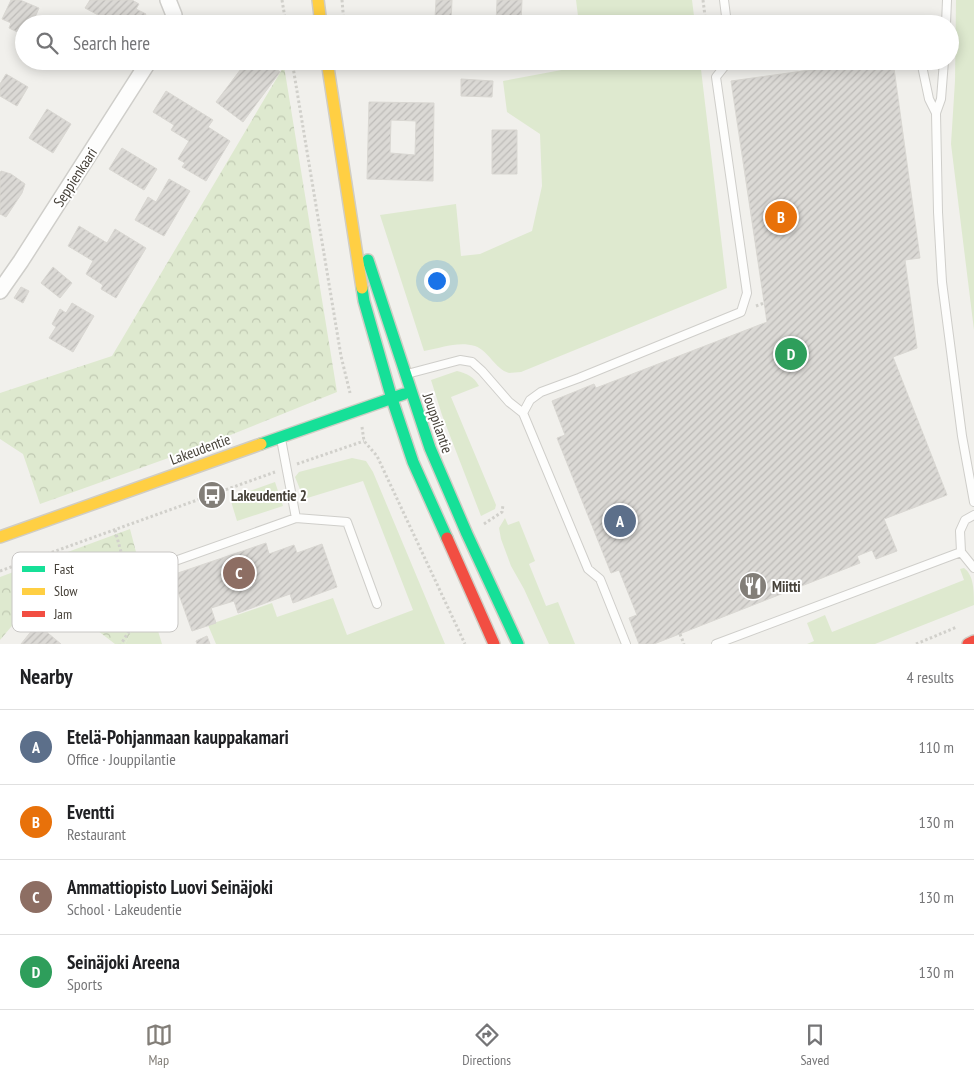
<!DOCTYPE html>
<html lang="en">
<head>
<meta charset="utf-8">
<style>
  :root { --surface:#fff; --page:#f6f6f6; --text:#202124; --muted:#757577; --line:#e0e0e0; --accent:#827e78 }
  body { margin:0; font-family:"PT Sans Narrow",sans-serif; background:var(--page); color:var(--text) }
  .you { position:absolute; left:436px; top:280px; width:18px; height:18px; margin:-12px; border:4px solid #fff; border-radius:50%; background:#1a73e8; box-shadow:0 0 0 8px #1a73e833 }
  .badge { display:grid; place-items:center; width:32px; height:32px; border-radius:50%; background:var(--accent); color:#fff; font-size:16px; font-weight:700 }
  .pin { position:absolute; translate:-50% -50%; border:2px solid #fff; box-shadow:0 1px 5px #0006 }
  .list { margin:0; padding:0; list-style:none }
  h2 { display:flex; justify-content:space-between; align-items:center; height:65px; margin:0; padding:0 20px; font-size:21px }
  h2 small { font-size:16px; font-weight:400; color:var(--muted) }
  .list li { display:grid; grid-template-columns:32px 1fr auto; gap:15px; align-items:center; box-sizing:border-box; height:75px; padding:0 20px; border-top:1px solid var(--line) }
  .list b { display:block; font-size:19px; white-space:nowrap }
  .list p { margin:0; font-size:16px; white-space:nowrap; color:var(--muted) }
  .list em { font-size:16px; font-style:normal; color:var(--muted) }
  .icon { flex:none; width:28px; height:28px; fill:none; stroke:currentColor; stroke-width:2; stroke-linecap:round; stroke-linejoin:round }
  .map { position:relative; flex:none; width:974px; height:644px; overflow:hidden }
  .search { position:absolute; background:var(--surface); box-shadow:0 2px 12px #0003; left:15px; right:15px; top:15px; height:55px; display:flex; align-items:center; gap:12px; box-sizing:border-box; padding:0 18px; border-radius:28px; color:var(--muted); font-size:19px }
  .sheet { height:365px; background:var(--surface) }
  nav { display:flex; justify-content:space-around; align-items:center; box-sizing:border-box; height:70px; border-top:1px solid var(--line); background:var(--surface); font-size:14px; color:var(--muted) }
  nav a { display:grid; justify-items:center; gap:2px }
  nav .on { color:var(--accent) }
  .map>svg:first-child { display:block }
  .green { fill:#dee9cf }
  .forest { fill:url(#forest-crowns) }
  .building { fill:url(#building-hatch); stroke:#d9d7d2; fill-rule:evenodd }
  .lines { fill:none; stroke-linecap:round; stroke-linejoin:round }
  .lane-casing { stroke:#cfceca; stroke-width:10 }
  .street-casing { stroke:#cfceca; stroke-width:18 }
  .fast-casing { stroke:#d0cdc4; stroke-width:14 }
  .slow-casing { stroke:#d0cdc4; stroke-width:14 }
  .jam-casing { stroke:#d0cdc4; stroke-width:14 }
  .path { stroke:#d1d0cb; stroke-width:3; stroke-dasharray:2.5 2.5; stroke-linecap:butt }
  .lane { stroke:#fdfdfc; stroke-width:8 }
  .street { stroke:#fdfdfc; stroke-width:15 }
  .fast { stroke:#16e098; stroke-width:11 }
  .slow { stroke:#ffcf43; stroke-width:11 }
  .jam { stroke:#f24e42; stroke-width:11 }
  .labels { text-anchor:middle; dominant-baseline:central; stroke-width:4; stroke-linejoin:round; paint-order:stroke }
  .street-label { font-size:15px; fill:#464139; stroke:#fff }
  .poi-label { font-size:15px; font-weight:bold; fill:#464139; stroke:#fff; text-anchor:start }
  .key { fill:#fff; stroke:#c8c6c4; stroke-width:1 }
  .key-label { font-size:14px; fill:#464139 }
</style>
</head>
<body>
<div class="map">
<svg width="974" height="644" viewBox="0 0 974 644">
  <defs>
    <pattern id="forest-crowns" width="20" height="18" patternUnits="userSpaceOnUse" patternTransform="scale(1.25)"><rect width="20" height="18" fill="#dee9cf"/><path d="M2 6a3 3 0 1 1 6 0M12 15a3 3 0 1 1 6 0" fill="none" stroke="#c0c9b2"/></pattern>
    <pattern id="building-hatch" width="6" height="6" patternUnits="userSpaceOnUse" patternTransform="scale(1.25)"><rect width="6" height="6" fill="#dbd9d5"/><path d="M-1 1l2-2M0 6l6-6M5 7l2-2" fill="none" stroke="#bdbbb8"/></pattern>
  </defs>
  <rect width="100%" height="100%" fill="#f1f0ec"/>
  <path class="green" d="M576 0H692L695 24H579Z
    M956 0H974V330L951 144 955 81Z
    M582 61H700L727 288 521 372C517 372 512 373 509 373 495 369 489 351 475 346 458 341 441 348 424 351L380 215 456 204 461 256 480 254 532 231 542 186 540 134 507 112 503 81 583 66Z
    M457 371C468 374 473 376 479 386L451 397 496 505 495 509 481 516 442 415 431 380Z
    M352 458 366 461 373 472 445 644H216L208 625 272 603 277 617 333 598 347 635 413 610 363 481 304 499 295 477 299 472Z
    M275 482 283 506 237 521 230 498Z
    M505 518 508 525 519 521 535 561 529 564 546 606 558 602 575 644H549L524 589 511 566 501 539 499 528Z
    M964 568C974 575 974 592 974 605L875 644H807L814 641 807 623 825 615 832 632 964 580 960 569Z
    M148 598 162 644H125Z"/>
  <path class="forest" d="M284 66 337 392 213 442 40 504 23 454 0 439V393L112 356Z
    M130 529 148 598 125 644H115L50 594 38 595 0 640V577Z"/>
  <path class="building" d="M11 0H20L39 8 32 24H24V35L9 28 11 23 2 19Z
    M90 0H132L139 4 136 9 146 14 140 24H95L100 16 85 8Z
    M436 0H452L451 24H428L429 17 435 18Z
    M497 0H522L521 24H496Z
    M247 61H266L280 72 243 122 216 102Z
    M372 61H415V64Z
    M875 61H893L920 258 905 260 917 348 893 357 947 495 884 519 897 551 876 559 872 550 857 556 860 563 654 644H639L629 618 637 615 619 570 611 573 557 438 565 435 552 401 594 384 596 388 767 322 731 81Z
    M6 74 28 87 17 106 0 96V84Z
    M461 79 493 81 492 97 461 96Z
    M166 91 213 120 208 127 230 141 206 181 182 167 185 163 178 159 189 141 171 130 174 125 153 112Z
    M369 102 434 103 433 181 367 179ZM391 120 416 121 415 155 390 153Z
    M47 109 71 124 53 153 29 138Z
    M492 130H517V174H492Z
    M122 148 157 169 144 190 109 169Z
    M1 171 11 174 25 184 22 193 6 217 0 214V173Z
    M169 179 190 191 164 236 135 220 148 197 156 202Z
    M79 226 107 243 115 229 146 248 116 298 101 289 103 285 86 274 93 261 68 246Z
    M53 267 72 283 60 298 41 283Z
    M21 287 29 291 23 303 14 298Z
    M72 303 94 316 73 352 49 338 56 327 52 324 60 309 66 313Z
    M266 543 269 554 294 545 297 553 322 544 337 587 293 603 290 594 238 613 234 601 211 608 216 623 192 631 172 575Z
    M37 624 61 644H21Z
    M207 636 210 644H197L196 641Z"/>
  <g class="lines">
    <defs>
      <path id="lane" d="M724 0 727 24
        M946 24 947 0
        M735 61 743 63 755 61
        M921 61 929 99 936 113
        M944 61 941 99 936 113 938 212 942 282 962 436 974 502
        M407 374 460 360 472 362 482 371 509 402 523 413
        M281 439 296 518 347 522 377 604
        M974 515 965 520 960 531 961 552 974 568
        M175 561 296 518
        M626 644 600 579 588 569 523 413 530 400 541 392 579 378 741 312 747 293 716 77 724 67 730 61
        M716 644 961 552"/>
      <path id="street" d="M168 0 174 15 171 24
        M0 291 21 261 149 61"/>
      <path id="fast" d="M368 260 430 448 467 534 518 644
        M362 288 364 301 392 399 413 462 447 538
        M261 444 404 394"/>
      <path id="slow" d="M318 0 321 24
        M327 61 362 288
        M0 537 261 444"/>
      <path id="jam" d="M447 538 494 644
        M968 644 974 641"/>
    </defs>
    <use href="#lane" class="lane-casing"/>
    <use href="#street" class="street-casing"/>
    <use href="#fast" class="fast-casing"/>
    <use href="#slow" class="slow-casing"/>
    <use href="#jam" class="jam-casing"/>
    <path class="path" d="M282 0 286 24
      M342 0 344 24
      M703 0 706 24
      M292 61 341 356 350 393
      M756 306 764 303
      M362 427 364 441 377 456 465 644
      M297 464 364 441
      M484 524 502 512 503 505
      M115 530 132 592 136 613 129 631 121 644
      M0 571 275 472
      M680 634 684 644
      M916 644 957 627"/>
    <use href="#lane" class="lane"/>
    <use href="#street" class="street"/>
    <use href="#fast" class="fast"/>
    <use href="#slow" class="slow"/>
    <use href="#jam" class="jam"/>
  </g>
  <defs>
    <symbol id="bus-disc" viewBox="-11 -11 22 22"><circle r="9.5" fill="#827e78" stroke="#fff"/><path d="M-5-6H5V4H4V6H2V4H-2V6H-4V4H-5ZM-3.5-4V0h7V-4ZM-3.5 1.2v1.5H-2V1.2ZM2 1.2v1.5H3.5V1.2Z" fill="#fff"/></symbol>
    <symbol id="restaurant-disc" viewBox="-11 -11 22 22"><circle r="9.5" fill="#827e78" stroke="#fff"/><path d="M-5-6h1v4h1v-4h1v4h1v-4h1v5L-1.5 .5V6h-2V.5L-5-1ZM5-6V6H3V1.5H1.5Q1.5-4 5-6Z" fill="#fff"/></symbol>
  </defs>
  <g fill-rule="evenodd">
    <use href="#bus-disc" x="196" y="479" width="32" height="32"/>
    <use href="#restaurant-disc" x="737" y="570" width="32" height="32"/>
  </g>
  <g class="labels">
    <g class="street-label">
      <text transform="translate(75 177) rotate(-57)">Seppienkaari</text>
      <text transform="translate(438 423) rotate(71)">Jouppilantie</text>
      <text transform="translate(200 449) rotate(-20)">Lakeudentie</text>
    </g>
    <g class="poi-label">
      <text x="231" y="495">Lakeudentie 2</text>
      <text x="772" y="586">Miitti</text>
    </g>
  </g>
  <rect x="12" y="552" width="166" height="80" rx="8" class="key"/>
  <rect x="22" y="566" width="23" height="6" fill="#16e098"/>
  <rect x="22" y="588" width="23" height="7" fill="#ffcf43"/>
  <rect x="22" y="611" width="23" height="6" fill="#f24e42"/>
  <g class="key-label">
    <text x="54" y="574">Fast</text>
    <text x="54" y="596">Slow</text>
    <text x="54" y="619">Jam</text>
  </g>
</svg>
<div class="you"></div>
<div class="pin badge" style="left:620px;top:521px;background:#5c6f8a">A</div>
<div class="pin badge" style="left:781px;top:217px;background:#e8710a">B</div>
<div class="pin badge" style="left:239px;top:573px;background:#8d6e63">C</div>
<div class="pin badge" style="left:791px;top:354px;background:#2e9e5b">D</div>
<div class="search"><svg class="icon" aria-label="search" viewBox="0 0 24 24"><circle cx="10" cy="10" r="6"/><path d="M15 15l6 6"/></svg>Search here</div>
</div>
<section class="sheet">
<h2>Nearby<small>4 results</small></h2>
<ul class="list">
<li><span class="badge" style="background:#5c6f8a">A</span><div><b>Etelä-Pohjanmaan kauppakamari</b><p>Office · Jouppilantie</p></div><em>110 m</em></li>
<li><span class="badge" style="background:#e8710a">B</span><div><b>Eventti</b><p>Restaurant</p></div><em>130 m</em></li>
<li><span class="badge" style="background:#8d6e63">C</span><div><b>Ammattiopisto Luovi Seinäjoki</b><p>School · Lakeudentie</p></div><em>130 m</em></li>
<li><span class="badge" style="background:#2e9e5b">D</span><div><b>Seinäjoki Areena</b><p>Sports</p></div><em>130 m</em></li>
</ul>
</section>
<nav>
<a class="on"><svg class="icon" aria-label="map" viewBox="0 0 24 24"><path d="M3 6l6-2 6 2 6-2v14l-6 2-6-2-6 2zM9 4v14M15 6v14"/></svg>Map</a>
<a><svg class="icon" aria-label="directions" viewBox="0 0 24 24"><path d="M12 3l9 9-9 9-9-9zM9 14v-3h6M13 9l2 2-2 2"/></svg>Directions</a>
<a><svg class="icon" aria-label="saved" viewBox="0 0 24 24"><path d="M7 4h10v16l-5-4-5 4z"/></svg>Saved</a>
</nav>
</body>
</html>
